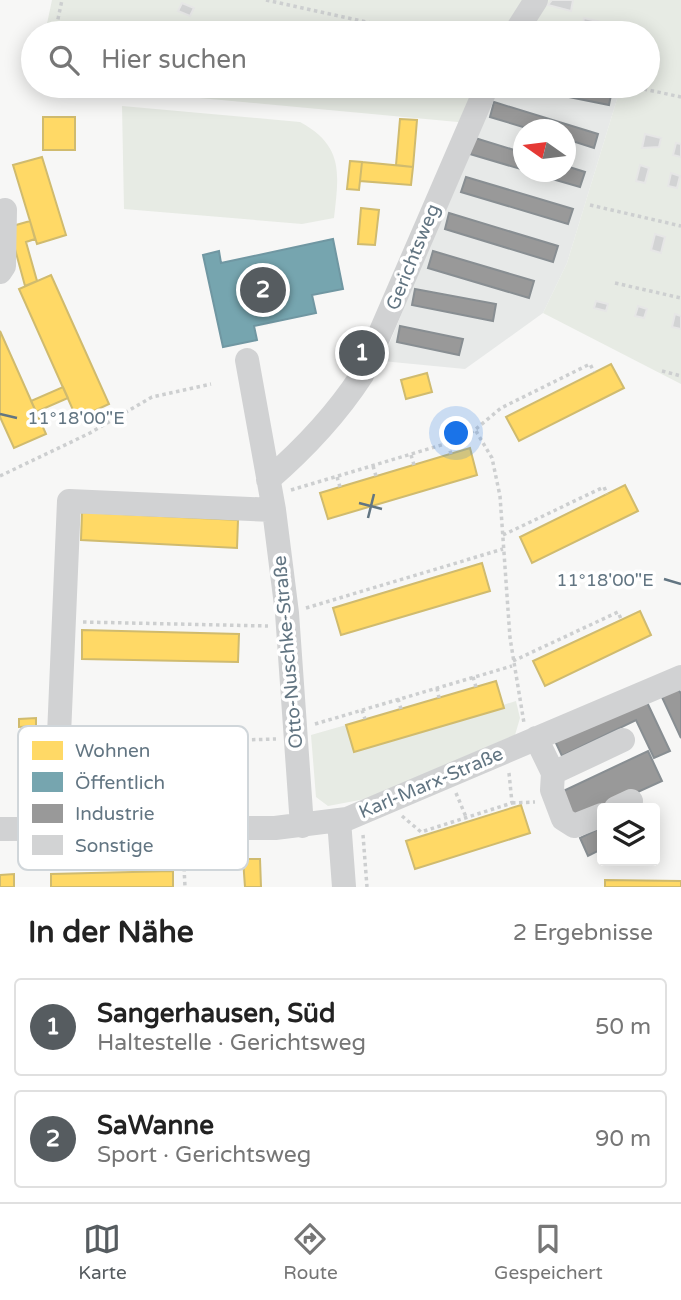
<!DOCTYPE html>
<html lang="de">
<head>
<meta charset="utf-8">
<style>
  :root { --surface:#fff; --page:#f2f2f2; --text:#222; --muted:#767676; --line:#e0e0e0; --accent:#565c60 }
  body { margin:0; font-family:"Varela Round",sans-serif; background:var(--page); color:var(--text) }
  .controls { position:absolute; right:21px; bottom:21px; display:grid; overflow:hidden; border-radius:7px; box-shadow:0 4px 18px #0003 }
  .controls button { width:63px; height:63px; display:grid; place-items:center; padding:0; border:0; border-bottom:2px solid var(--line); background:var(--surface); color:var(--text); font:35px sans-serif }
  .compass { position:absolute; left:513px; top:119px; width:63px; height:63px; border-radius:50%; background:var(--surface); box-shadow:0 4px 18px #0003; rotate:284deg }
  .you { position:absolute; left:457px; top:434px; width:24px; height:24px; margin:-18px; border:5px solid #fff; border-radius:50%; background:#1a73e8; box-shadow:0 0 0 10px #1a73e833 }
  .badge { display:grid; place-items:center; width:46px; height:46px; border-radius:50%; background:var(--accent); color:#fff; font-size:23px; font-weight:700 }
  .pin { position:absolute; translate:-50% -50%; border:4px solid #fff; box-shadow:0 2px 7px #0006 }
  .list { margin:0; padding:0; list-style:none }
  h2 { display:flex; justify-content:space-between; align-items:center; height:91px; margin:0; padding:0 28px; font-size:30px }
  h2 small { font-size:23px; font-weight:400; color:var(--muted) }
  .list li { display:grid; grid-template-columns:46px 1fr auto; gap:21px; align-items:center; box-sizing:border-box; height:98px; margin:0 14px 14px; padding:0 14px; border:2px solid var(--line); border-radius:7px }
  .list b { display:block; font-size:26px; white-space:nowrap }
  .list p { margin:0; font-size:23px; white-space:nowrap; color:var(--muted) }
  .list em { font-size:23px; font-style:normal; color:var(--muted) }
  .icon { flex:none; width:38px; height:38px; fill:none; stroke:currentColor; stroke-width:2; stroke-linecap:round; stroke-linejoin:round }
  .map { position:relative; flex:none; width:681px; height:887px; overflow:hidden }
  .search { position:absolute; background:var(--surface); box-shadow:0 4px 18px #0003; left:21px; right:21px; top:21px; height:77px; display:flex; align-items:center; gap:18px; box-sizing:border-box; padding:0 24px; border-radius:38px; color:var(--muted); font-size:26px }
  .sheet { height:315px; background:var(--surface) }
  nav { display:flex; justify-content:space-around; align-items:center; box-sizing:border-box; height:98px; border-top:2px solid var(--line); background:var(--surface); font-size:19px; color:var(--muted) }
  nav a { display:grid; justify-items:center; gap:4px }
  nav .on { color:var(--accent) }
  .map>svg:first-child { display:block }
  .built { fill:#e7e9e8; fill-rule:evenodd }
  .green { fill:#e7ebe4 }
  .homes { fill:#ffd966; stroke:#d0bb6e; stroke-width:2 }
  .public { fill:#76a5af; stroke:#7097a2; stroke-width:2 }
  .industry { fill:#999; stroke:#888e92; stroke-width:2 }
  .building { fill:#d2d3d4; stroke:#e6e6e6; stroke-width:2 }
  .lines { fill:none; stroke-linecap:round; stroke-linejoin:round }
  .path { stroke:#cdcfd0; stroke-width:3.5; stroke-dasharray:3.5 3.5; stroke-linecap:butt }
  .minor { stroke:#d1d2d3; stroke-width:24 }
  .ticks { fill:none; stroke:#627582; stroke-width:2.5 }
  .labels { text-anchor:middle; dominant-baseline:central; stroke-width:7; stroke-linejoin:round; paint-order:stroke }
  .street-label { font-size:19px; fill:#627582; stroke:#fff }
  .key { fill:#fff; stroke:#d0d6da; stroke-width:2 }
  .key-label { font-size:19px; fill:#627582 }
  .ticks-label { font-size:18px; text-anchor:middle; fill:#627582; stroke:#fff; stroke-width:7; stroke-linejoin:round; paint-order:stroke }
</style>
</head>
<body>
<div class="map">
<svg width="681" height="887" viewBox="0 0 681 887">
  <rect width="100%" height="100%" fill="#f7f7f6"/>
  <path class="built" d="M496 86H621L567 263 543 313 465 369 382 361ZM524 130H566V172H524Z"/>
  <path class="green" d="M52 0H681V384L543 313 567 263 621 86H648V33H556L531 28 527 33H45Z
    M71 86H496L479 124Z
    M122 106 300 122C344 146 339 173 334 218L302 224 124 209Z
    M516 701 520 718 515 735 365 799 328 806 316 797 311 735 346 725 354 752 503 708V705Z"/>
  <path class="homes" d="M43 117H75V150H43Z
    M400 119 417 120 413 167 396 165Z
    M42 157 66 235 37 244 13 165Z
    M350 161 362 162 359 190 347 189Z
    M362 162 413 167 411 185 360 181Z
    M361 208 379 210 375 245 358 244Z
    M30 221 35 239 26 242 37 281 25 286 9 227Z
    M51 275 109 404 77 419 19 289Z
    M0 331 46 434 14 448 0 417Z
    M611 364 624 388 519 441 506 417Z
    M427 373 432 392 406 399 401 380Z
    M63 387 68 398 36 412 31 401Z
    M470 448 477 475 328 519 320 493Z
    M625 485 638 511 532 563 520 537Z
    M82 512 238 520 237 548 81 540Z
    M482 563 490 591 341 635 333 608Z
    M640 611 651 635 545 686 533 661Z
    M82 630 239 634 238 662 82 659Z
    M496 681 504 708 354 752 346 725Z
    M36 718V726L19 727V719Z
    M521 805 530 833 415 869 406 841Z
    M243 859H260L261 887H245Z
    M173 871V887H51V874Z
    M14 874V887H0V875Z
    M605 880 681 881V887H605Z"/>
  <path class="public" d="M333 239 343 289 312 295 316 313 254 326 257 340 223 347 203 255 219 251 221 263Z"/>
  <path class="industry" d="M514 86H590L612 90 609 105Z
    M494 102 598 134 594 148 566 139V130H533L490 117Z
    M475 138 524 153V170L470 154Z
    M566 166 585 172 580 187 528 172H566Z
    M466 177 573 209 568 224 461 192Z
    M449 213 558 246 553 262 445 229Z
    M433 251 534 281 529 298 428 268Z
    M415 289 496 304 493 321 412 305Z
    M400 326 463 339 459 355 397 342Z
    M676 684 681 694V738L660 693Z
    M645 698 670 751 654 758 636 720 562 756 555 741Z
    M648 751 662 781 572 822 559 793Z
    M602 827V849L588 856 580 838Z"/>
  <path class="building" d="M552 0H573L571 11 548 5Z
    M182 3 194 8 190 16 178 11Z
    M584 18 601 22 599 33H581Z
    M262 86H278V93L262 92Z
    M645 134 661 138 659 147 642 148Z
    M676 143 681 144V157L673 155Z
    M640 165 649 168 645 183 636 181Z
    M671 173 680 176 677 188 668 186Z
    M655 234 665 237 661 253 651 250Z
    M596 301 608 304 606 311 594 308Z
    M638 306 647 309 644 318 635 316Z
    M675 314 681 316V329L672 327Z"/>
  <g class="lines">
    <path class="path" d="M266 0 417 33
      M55 33 62 0
      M630 86 681 97
      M590 205 681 226
      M615 283 681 298
      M662 371 681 376
      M476 431 492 458 500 496 510 638 524 723
      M448 444 451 454
      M411 455 414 465
      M373 466 376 476
      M0 476 90 433 152 397 211 384
      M337 477 340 487
      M291 490 465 438 501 408 590 364 594 372
      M503 535 604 487 607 494
      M306 608 503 549
      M83 622 268 626
      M513 661 618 612 621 619
      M473 677 476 687
      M437 688 439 698
      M398 699 401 709
      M362 710 365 719
      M315 724 512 666
      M77 745 276 739
      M456 793 466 817
      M512 803 535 802
      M402 816 421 832 512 803 509 773
      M363 835 367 887
      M183 847 185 887"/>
    <path class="minor" d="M515 33 536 0
      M0 272 4 266 5 210
      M247 360 274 510 287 613 302 826
      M268 480C305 448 336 415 362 375L487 86
      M536 738 553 773 552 790 563 819 574 826 602 815
      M553 773 623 740
      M616 808 631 801
      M339 820 344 887
      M0 829 275 828 347 819 681 677
      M55 829 69 501 274 510"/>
  </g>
  <path class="ticks" d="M0 414 17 418M359 503 382 509M368 518 374 494M664 579 681 584"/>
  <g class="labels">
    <g class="street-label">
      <text transform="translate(413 257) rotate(-68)">Gerichtsweg</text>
      <text transform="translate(288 652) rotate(-95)">Otto-Nuschke-Straße</text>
      <text transform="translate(431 783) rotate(-23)">Karl-Marx-Straße</text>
    </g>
  </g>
  <rect x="18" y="726" width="230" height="144" rx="10" class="key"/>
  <rect x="32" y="741" width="31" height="19" fill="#ffd966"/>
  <rect x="32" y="772" width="31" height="20" fill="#76a5af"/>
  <rect x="32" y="804" width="31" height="19" fill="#999"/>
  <rect x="32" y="835" width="31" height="20" fill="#d2d3d4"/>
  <g class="key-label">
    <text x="75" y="757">Wohnen</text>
    <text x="75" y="789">Öffentlich</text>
    <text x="75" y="820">Industrie</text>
    <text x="75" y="852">Sonstige</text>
  </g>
  <g class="ticks-label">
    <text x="76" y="424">11°18'00"E</text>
    <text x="605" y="586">11°18'00"E</text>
  </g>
</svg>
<div class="controls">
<button><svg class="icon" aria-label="layers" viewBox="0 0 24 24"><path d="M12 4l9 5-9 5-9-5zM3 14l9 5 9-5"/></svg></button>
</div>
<svg class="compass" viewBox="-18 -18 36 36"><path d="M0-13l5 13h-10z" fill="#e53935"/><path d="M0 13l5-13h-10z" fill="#767676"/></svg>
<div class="you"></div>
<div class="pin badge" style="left:362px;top:353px">1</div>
<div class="pin badge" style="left:263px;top:290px">2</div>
<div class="search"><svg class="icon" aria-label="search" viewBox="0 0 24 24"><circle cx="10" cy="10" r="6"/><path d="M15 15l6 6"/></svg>Hier suchen</div>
</div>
<section class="sheet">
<h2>In der Nähe<small>2 Ergebnisse</small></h2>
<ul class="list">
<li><span class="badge">1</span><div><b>Sangerhausen, Süd</b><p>Haltestelle · Gerichtsweg</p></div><em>50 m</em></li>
<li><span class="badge">2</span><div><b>SaWanne</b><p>Sport · Gerichtsweg</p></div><em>90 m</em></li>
</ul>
</section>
<nav>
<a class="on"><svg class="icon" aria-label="map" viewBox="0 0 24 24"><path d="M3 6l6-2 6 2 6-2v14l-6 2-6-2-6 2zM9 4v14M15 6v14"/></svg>Karte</a>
<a><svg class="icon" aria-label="directions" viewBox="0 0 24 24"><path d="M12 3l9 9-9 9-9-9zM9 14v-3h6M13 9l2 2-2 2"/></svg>Route</a>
<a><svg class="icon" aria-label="saved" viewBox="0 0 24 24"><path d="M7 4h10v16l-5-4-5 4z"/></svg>Gespeichert</a>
</nav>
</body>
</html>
